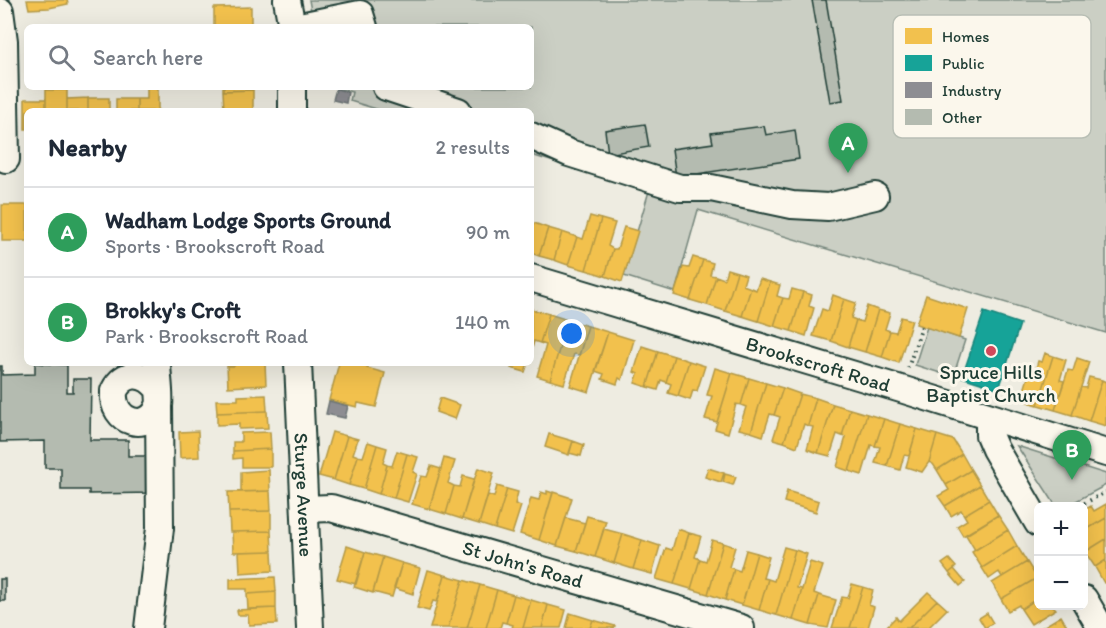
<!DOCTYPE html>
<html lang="en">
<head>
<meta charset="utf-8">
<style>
  :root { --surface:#fff; --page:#f2f2f3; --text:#1f2937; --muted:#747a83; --line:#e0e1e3; --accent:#d1495b }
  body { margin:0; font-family:Itim,sans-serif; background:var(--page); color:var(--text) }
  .controls { position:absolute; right:18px; bottom:18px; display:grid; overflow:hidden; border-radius:9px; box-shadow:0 6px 24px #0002 }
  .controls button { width:54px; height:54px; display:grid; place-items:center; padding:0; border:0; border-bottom:2px solid var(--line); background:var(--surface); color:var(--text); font:30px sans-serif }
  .you { position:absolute; left:572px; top:334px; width:21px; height:21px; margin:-15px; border:4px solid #fff; border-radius:50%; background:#1a73e8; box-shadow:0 0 0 9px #1a73e833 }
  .badge { display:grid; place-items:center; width:39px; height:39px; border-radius:50%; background:var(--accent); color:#fff; font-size:20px; font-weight:700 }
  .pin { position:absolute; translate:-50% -50px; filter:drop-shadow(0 2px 3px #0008) }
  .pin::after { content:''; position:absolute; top:32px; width:21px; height:18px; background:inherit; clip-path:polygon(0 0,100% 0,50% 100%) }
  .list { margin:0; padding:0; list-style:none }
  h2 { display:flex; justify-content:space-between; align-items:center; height:78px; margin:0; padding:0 24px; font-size:26px }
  h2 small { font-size:20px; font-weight:400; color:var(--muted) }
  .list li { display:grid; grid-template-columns:39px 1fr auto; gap:18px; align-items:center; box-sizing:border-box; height:90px; padding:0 24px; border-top:2px solid var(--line) }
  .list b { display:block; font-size:22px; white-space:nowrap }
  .list p { margin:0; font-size:20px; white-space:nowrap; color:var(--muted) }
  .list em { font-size:20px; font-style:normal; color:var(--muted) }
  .icon { flex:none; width:33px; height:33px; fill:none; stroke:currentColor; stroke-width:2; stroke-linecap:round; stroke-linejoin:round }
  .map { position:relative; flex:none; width:1106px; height:628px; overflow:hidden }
  .search { position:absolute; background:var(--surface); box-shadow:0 6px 24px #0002; left:24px; top:24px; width:510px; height:66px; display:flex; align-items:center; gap:15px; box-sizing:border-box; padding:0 21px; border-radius:9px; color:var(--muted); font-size:22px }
  .panel { position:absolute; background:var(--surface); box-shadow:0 6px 24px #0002; left:24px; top:108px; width:510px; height:258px; border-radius:9px }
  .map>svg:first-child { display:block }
  .green { fill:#cbcfc4; stroke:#75867c; stroke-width:1.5 }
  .homes { fill:#f2c14e; stroke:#b39946; stroke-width:1.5 }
  .public { fill:#17a398; stroke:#19847a; stroke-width:1.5 }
  .industry { fill:#8d8d92; stroke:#6c7576; stroke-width:1.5 }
  .building { fill:#b4bbb0; stroke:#1f3d34; stroke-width:1.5 }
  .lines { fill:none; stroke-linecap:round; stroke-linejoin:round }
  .minor-casing { stroke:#1f3d34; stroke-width:30 }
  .path { stroke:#1f3d34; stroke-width:4; stroke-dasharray:1.5 4.5; stroke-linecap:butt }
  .minor { stroke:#fbf7ec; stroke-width:26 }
  .poi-dot { fill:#d1495b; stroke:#fbf7ec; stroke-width:2 }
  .labels { text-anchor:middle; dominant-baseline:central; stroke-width:6; stroke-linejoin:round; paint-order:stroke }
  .street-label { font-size:20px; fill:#1f3d34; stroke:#fbf7ec }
  .poi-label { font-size:20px; fill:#1f3d34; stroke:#fbf7ec }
  .key { fill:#fbf7ec; stroke:#b9bfb5; stroke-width:1.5 }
  .key-label { font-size:16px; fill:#1f3d34 }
</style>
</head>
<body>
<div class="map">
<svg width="1106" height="628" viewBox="0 0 1106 628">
  <rect width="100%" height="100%" fill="#eeece1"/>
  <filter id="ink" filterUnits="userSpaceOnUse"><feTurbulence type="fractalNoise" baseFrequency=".0167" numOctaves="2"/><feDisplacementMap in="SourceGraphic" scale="12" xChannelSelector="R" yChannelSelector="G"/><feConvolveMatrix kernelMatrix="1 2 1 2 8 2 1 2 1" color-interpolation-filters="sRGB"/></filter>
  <g filter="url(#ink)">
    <path class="green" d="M309 0H1106V333L698 210 675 292 624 276 649 191 531 155V111H383L350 101 352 92 333 87H531V27H314Z
      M927 327 965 340 953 377 915 365Z
      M1017 446 1106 474V485L1067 506H1056Z"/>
    <path class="homes" d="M27 0H67L68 4 49 8 29 9Z
      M251 7V27H214V8Z
      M147 87H158V111H137V99H147Z
      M223 87H253V90L223 91Z
      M46 90H67V111H46Z
      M253 90V111H224L223 91Z
      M88 98V111H67V99Z
      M88 98H109V111H88Z
      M25 99H46V111H27V129H25Z
      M116 99H137V111H116Z
      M2 205H27V241H2Z
      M590 216 601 219 586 270 568 265 577 237 583 239Z
      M601 219 615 223 608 246 613 249 605 276 586 270Z
      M534 223 548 228 539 256 531 253V231Z
      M624 227 638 231 622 282 605 276 613 249H617Z
      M548 228 562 232 554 260 539 256Z
      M562 232 577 237 568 265 554 260Z
      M693 257 703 260 690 300 674 295 683 267 689 268Z
      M703 260 713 263 710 275 716 276 707 305 690 300Z
      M727 269 737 272 725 311 707 305 716 276 724 279Z
      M737 272 746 275 743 285 751 288 742 316 725 311Z
      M760 279 770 282 758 321 742 316 751 288 756 290Z
      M770 282 780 285 777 296 783 298 774 326 758 321Z
      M792 289 803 292 791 331 774 326 783 298 789 299Z
      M803 292 812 295 809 306 814 308 806 336 791 331Z
      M833 295 844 299 831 341 813 336 822 309 828 311Z
      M926 295 968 309 959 338 916 324Z
      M844 299 856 303 851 318 856 320 848 347 831 341Z
      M867 306 878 310 865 352 848 347 856 320 862 322Z
      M531 309 549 314 540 343 534 341 531 353Z
      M878 310 890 313 885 329 890 331 882 357 865 352Z
      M549 314 568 320 550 380 537 376 546 345 540 343Z
      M901 317 912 320 899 363 882 357 890 331 896 332Z
      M568 320 588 326 579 355 574 354 564 384 550 380Z
      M588 326 608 332 589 392 570 386Z
      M608 332 634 340 622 380 619 378 617 384 602 379 604 374 595 371Z
      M642 346 658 351 647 387 635 383 638 374 634 372Z
      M658 351 674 356 666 382 661 380 658 390 647 387Z
      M1045 353 1053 356 1038 405 1021 400 1030 371 1035 372 1038 361 1042 362Z
      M674 356 689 361 678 396 668 393 671 384 666 382Z
      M1053 356 1066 360 1060 380 1064 381 1055 410 1038 405Z
      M1077 358 1089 362 1072 415 1055 410 1068 370 1073 371Z
      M689 361 705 366 697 391 693 390 690 400 678 396Z
      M234 363H265L266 385 228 387 227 366H234Z
      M339 363H368L367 368 385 373 376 407 358 403 357 407 329 400Z
      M513 363H528L525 372 511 368Z
      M715 368 732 373 717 422 705 419 712 396 707 395Z
      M732 373 749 378 741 405 736 404 728 433 715 429Z
      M1089 377 1102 380 1089 421 1072 415 1081 387 1086 388Z
      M749 378 766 383 751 432 739 429 746 407 741 405Z
      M1102 380 1106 382V426L1089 421Z
      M766 383 783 388 774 415 770 414 763 436 751 432Z
      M783 388 800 394 784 442 773 439 780 417 774 415Z
      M800 394 816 398 808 426 804 424 797 447 784 442Z
      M266 395 267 411 217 413 216 400H238V396Z
      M440 398 460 405 455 419 436 412Z
      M816 398 833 404 818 453 807 449 813 427 808 426Z
      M833 404 850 409 842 436 837 434 830 456 818 453Z
      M850 409 867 414 849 471 837 467 846 437 842 436Z
      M267 411 268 428 239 429V424L217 425V413Z
      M867 414 884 419 875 446 871 445 862 475 849 471Z
      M884 419 900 424 887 466 875 463 880 447 875 446Z
      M900 424 917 429 909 456 904 455 900 470 887 466Z
      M917 429 937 435 929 462 922 472 906 467Z
      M198 431 199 457 180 458 179 432Z
      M270 432 271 449 233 451V442H241V433Z
      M332 432 347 436 334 480 319 476Z
      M549 434 573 441 569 455 545 447Z
      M937 435 953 440 962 454 937 470 933 464 929 462Z
      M347 436 358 439 353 454 358 456 349 485 334 480Z
      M573 441 584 445 581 456 569 453Z
      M368 442 377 445 364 489 349 485 358 456 363 457Z
      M377 445 387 448 383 463 387 465 379 494 364 489Z
      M271 449V467H242V458L233 459V451Z
      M397 451 407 454 394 498 379 494 387 465 392 466Z
      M407 454 418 457 413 472 417 474 408 502 394 498Z
      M962 454 971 470 946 485 937 470Z
      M444 458 455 461 448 483 454 486 446 514 429 509Z
      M431 466 441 469 429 509 412 504 421 476 427 477Z
      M478 468 494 473 479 524 462 519Z
      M708 468 724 473 721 482 705 477Z
      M269 470 270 491 241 492V472Z
      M971 470 980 485 945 506 938 496 949 490 946 485Z
      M725 474 736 477 733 485 723 482Z
      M463 476 474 479 462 519 446 514 454 486 460 487Z
      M980 485 989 500 964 515 961 510 951 516 945 506Z
      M497 486 507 489 495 529 479 524 488 495 494 497Z
      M507 489 518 492 515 504 521 506 512 534 495 529Z
      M270 491 271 511 229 512 228 492Z
      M547 491 553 493 539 540 520 534 531 498 539 500 541 492 547 494Z
      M787 491 819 501 816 512 784 502Z
      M553 492 572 498 557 546 539 540Z
      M989 500 998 515 963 536 957 526 967 520 964 515Z
      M1106 504V518L1084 531V510L1091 506 1094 511Z
      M271 511V531L230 532 229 512Z
      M998 515 1008 530 975 550 966 535Z
      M587 516 606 521 595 557 576 551Z
      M566 518 585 523 576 551 557 546Z
      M1106 518V539L1085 552 1084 531Z
      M604 529 623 534 614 563 595 557Z
      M678 529 689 533 674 584 656 579 666 548 672 550Z
      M1008 530 1017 546 982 568 972 552Z
      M271 531 272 551 233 552 232 532Z
      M689 533 701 536 695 557 700 559 691 589 674 584Z
      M623 534 642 540 633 569 614 563Z
      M1106 539V560L1095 567 1085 552Z
      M642 540 660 546 652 574 633 569Z
      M712 540 723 543 708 594 691 589 700 559 706 561Z
      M723 543 735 547 729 567 734 569 725 600 708 594Z
      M347 546 365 552 356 584 337 579Z
      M1017 546 1027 562 1002 577 999 572 989 579 982 568Z
      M784 547 795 550 776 615 759 610 768 579 774 581Z
      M746 550 757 553 742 605 725 600 734 569 740 571Z
      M795 550 807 554 797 588 802 589 793 620 776 615Z
      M272 551 273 571 240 573 239 552Z
      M365 552 383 557 373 593 354 587Z
      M757 553 769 557 763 578 768 579 759 610 742 605Z
      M383 557 402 563 392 597 373 592Z
      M949 559 956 567 949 573 942 564Z
      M1106 560V582L1104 583 1095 567Z
      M810 562 823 566 814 593 819 595 810 625 793 620Z
      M1027 562 1037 578 1001 599 992 583Z
      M402 563 420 568 413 594 394 588Z
      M954 569 965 582 960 586 949 573Z
      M428 570 445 575 437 602 433 601 429 611 417 608Z
      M445 575 463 580 448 628H430Z
      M275 577 276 592 247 594V589H230V579Z
      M1037 578 1038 581V598L1021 609 1019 605 1008 611 1001 599Z
      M463 580 480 585 467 628H448Z
      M852 584 863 587 850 628H832L842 597 848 598Z
      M480 585 497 590 486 628H467Z
      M863 587 873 590 869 605 874 607 868 628H850Z
      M497 590 514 595 506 623 502 622 500 628H486Z
      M276 592V608L248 609 247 594Z
      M928 592 937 600 909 628H885L896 617 899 621Z
      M514 595 531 600 523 628H512L513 625 506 623Z
      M819 595 836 600 828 628 810 625Z
      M1038 598V606H1053L1056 609 1031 624 1021 609Z
      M531 600 548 605 542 628H523Z
      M937 600 947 609 928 628H909Z
      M548 605 566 610 561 628H542Z
      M276 608 277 624 249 625 248 615H238L237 610Z
      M570 613 593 620 590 628H566Z
      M987 613 993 623 985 628 979 618Z
      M1061 616 1068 628H1041Z
      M593 620 615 626 614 628H590Z"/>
    <path class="public" d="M984 312 1020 324 999 389 962 377Z"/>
    <path class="industry" d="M336 89 348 92 346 103 333 100Z
      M329 401 348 406 345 418 326 414Z"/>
    <path class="building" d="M812 0H826L843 100 830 102Z
      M645 124 649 147 608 154 605 130Z
      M764 126 766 135 795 130 799 159 676 177 672 149 713 143 711 133Z
      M35 363 67 365V392H73V379H91L90 440H128V456H152V493L89 494V490H61V468H45V441L0 442V366H2V375L35 374Z
      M0 579H5V601H0Z"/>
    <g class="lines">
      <defs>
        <g id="minor">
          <path d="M287 0 292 27"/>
          <path d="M0 11 4 41 6 159"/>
          <path d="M295 27 360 14 364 27"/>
          <path d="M386 87 458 111"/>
          <path d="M292 111V87"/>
          <path d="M531 136 569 153 680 188H711L792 205 828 207 875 196"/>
          <path id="s1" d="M531 278 901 389 1106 453"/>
          <path d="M157 363C157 373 161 400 159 406 149 433 111 424 114 391 124 371 143 371 157 387"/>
          <path id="s2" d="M298 363 310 628"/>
          <path d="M989 417V435L995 449 1038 523"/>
          <path id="s3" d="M305 509 331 508 741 628"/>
          <path d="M1084 599 1101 628"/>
          <path d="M148 628 160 528 159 406"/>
        </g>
      </defs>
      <use href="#minor" class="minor-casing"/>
      <path class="path" d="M908 368 922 326
        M1079 506 1106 492"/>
      <use href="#minor" class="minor"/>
    </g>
  </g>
  <circle class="poi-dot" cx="991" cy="351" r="6"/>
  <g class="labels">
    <g class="street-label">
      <text stroke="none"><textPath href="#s1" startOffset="300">Brookscroft Road</textPath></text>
      <text stroke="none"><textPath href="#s2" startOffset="132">Sturge Avenue</textPath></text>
      <text stroke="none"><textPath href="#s3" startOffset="226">St John's Road</textPath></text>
    </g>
    <g class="poi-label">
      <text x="991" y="372">Spruce Hills<tspan x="991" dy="23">Baptist Church</tspan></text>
    </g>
  </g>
  <rect x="893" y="15" width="198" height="123" rx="9" class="key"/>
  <rect x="905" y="28" width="27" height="16" fill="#f2c14e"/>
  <rect x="905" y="55" width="27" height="16" fill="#17a398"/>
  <rect x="905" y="82" width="27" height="16" fill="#8d8d92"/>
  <rect x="905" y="109" width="27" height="16" fill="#b4bbb0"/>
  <g class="key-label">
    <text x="942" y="42">Homes</text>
    <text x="942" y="69">Public</text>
    <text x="942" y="96">Industry</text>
    <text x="942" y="123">Other</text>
  </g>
</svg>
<div class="controls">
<button>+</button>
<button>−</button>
</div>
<div class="you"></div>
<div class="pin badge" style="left:848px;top:173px;background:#2e9e5b">A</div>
<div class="pin badge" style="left:1072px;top:480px;background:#2e9e5b">B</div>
<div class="search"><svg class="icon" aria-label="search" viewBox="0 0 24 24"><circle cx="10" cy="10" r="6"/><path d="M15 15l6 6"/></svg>Search here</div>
<section class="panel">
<h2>Nearby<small>2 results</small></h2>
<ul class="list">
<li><span class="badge" style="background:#2e9e5b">A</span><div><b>Wadham Lodge Sports Ground</b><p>Sports · Brookscroft Road</p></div><em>90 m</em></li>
<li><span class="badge" style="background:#2e9e5b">B</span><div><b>Brokky's Croft</b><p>Park · Brookscroft Road</p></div><em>140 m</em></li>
</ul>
</section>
</div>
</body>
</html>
